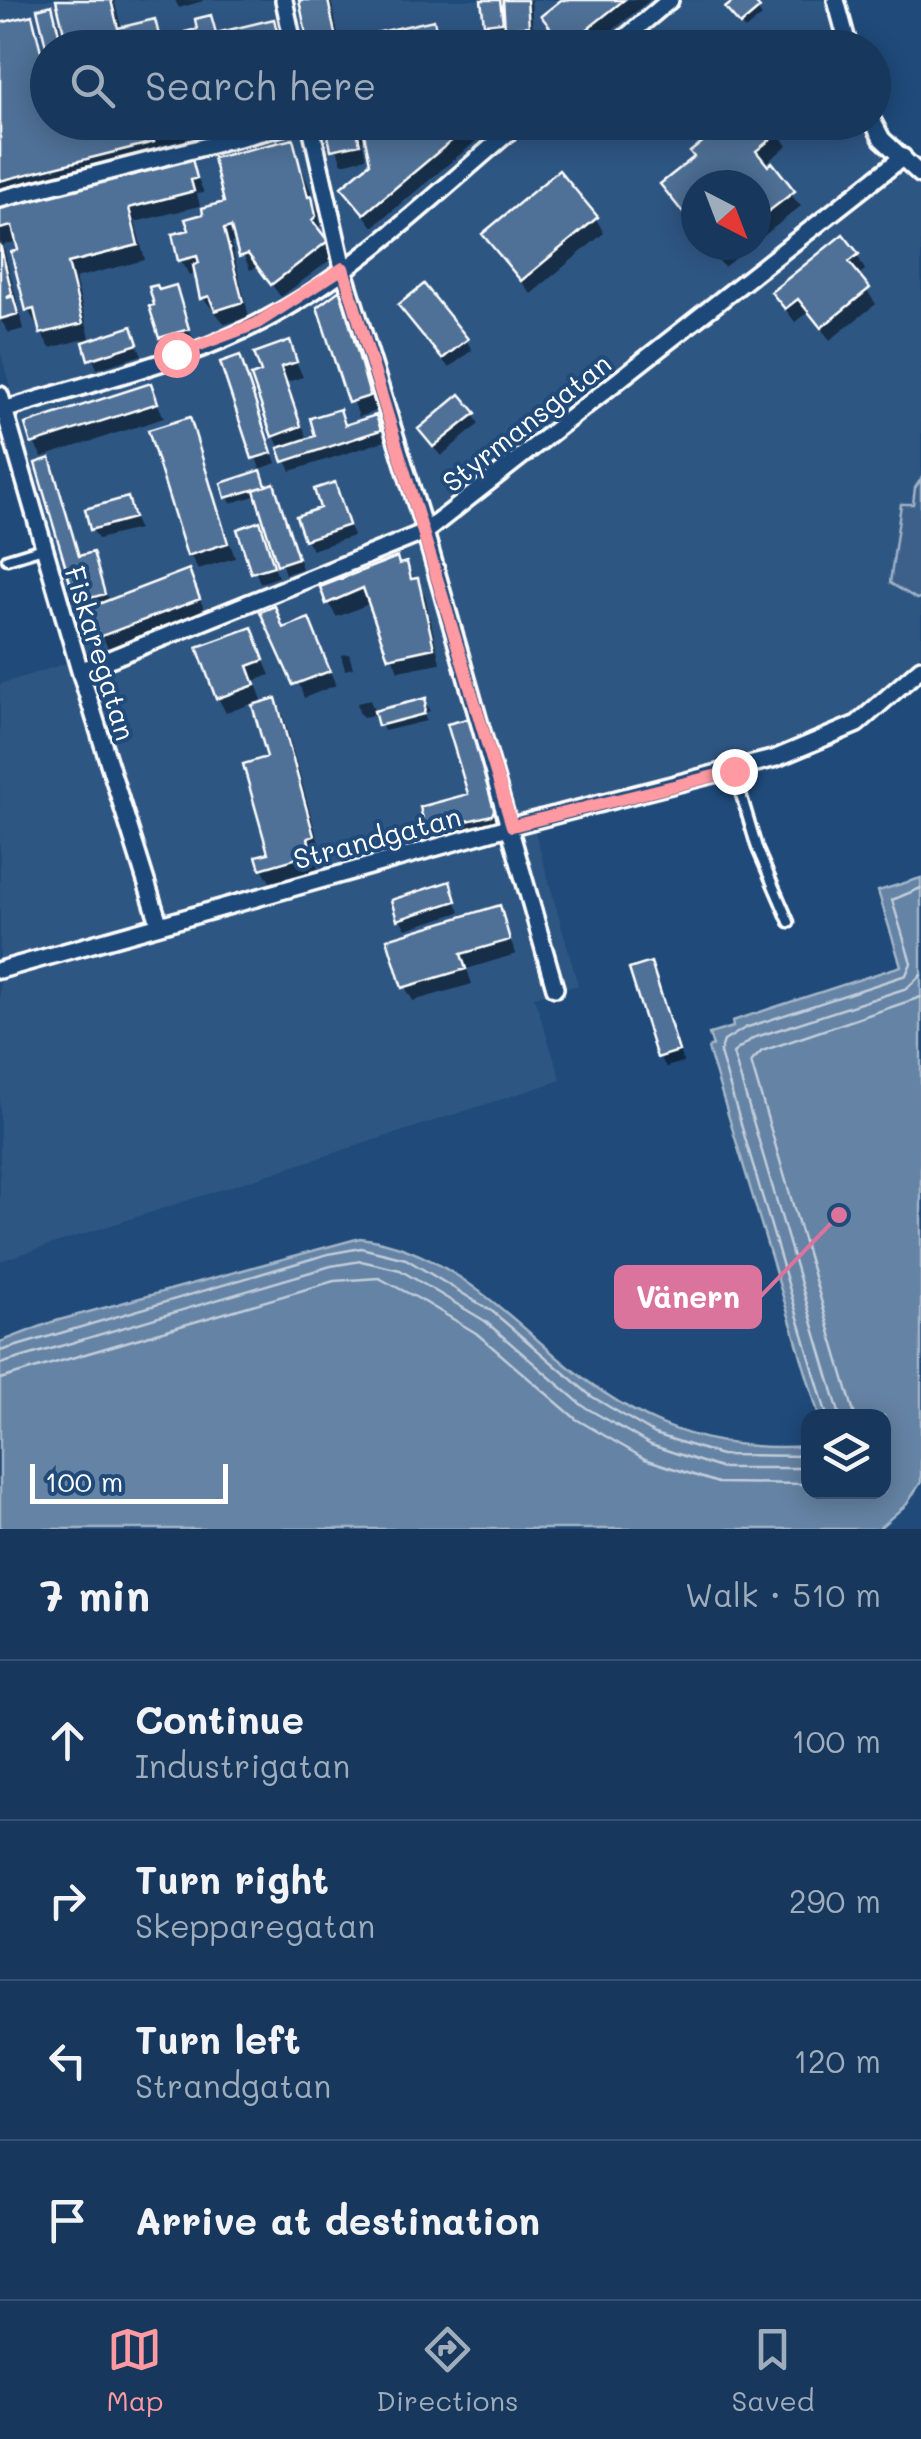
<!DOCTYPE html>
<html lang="en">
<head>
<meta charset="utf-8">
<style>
  :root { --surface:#17385c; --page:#244365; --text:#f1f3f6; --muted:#9eacbb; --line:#365272; --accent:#ff9aa2 }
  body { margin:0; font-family:Mali,sans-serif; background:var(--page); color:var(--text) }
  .controls { position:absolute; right:30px; bottom:30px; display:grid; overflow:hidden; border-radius:20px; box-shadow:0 5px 25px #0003 }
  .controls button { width:90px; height:90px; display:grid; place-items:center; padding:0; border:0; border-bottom:2px solid var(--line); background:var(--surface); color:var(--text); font:50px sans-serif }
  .compass { position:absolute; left:681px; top:170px; width:90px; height:90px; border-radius:50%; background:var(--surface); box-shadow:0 5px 25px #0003; rotate:138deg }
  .scale { position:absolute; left:30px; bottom:25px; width:198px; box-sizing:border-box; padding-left:10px; border:5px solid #fff; border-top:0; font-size:28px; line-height:35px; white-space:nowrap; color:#fff; -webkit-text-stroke:8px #1f4a7a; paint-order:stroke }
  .stop { position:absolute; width:30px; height:30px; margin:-22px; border:8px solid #ff9aa2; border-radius:50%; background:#fff }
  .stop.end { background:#ff9aa2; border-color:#fff; box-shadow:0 2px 10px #0008 }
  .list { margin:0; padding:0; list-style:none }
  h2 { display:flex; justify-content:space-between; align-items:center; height:130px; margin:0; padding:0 40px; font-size:42px }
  h2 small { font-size:32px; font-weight:400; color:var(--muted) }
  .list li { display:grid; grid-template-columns:65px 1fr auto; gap:30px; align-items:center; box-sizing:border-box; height:160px; padding:0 40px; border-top:2px solid var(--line) }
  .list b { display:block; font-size:38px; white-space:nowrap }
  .list p { margin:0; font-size:32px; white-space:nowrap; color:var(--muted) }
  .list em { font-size:32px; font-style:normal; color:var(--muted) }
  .icon { flex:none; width:55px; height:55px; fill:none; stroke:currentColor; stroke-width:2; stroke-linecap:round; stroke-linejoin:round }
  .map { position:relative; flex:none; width:921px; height:1529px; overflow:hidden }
  .search { position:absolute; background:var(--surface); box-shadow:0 5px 25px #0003; left:30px; right:30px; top:30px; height:110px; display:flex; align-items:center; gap:25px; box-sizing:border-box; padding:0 35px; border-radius:55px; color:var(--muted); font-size:38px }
  .sheet { height:770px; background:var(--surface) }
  nav { display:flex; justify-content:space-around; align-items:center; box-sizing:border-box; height:140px; border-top:2px solid var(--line); background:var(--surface); font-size:28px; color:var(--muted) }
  nav a { display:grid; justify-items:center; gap:5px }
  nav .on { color:var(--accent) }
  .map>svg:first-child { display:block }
  .built { fill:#2e5683; fill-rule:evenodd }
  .green { fill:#3c618b; stroke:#9eb0c5; stroke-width:2.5 }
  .water { fill:#6583a4; stroke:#a3b5c8; stroke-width:2.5 }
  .shadow { fill:#0007 }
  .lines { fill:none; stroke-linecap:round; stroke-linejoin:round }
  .shore { stroke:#c1cddb; stroke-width:2.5 }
  .building { fill:#507197; stroke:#fff; stroke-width:2.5 }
  .service-casing { stroke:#fff; stroke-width:15 }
  .minor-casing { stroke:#fff; stroke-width:22 }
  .service { stroke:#1f4a7a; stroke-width:8 }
  .minor { stroke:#1f4a7a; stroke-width:15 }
  .route { stroke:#ff9aa2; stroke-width:12 }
  .labels { text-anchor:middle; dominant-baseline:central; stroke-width:8; stroke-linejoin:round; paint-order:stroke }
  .street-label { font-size:28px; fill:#fff; stroke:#1f4a7a }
  .leader { fill:none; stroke:#da749d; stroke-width:4 }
  .callout-dot { fill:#da749d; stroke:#1f4a7a; stroke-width:4 }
  .callout { fill:#da749d; stroke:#da749d; stroke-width:4 }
  .callout-label { font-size:30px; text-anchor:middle; font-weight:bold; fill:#fff }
</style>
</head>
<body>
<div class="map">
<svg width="921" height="1529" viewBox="0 0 921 1529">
  <rect width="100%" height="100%" fill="#1f4a7a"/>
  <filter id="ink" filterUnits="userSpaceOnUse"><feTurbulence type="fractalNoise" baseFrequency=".01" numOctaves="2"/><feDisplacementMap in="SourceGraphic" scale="20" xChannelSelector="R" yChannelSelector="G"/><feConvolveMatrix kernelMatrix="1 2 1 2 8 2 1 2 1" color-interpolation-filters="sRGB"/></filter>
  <g filter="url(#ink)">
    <path class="built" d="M0 0H825L836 47 48 48V122L861 123 880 149 921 184V654L901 677 861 709 817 733 704 769 530 814 578 985 534 997 561 1080 0 1261V684L83 658 0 350ZM696 185H756V245H696Z"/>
    <path class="green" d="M921 479V597L917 599 890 583 901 504H913L915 488Z"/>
    <path class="water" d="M921 878V1482L907 1504 878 1529H0V1342L52 1322 360 1238C431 1246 490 1297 541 1343 621 1416 699 1454 808 1446V1492H884V1416H819L708 1048 713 1046 709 1034 733 1027 732 1021 901 966 878 891Z"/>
    <path class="shadow" d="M59 0H114L122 30 154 22 165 48H67Z
      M175 0H202L203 1 179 8Z
      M301 0H331L341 48H312Z
      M484 0H503L506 6V0H531L533 36 514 38 508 28 490 30Z
      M565 0H650L591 48H565L544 17Z
      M739 0H750L762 16 745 30 732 15Z
      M51 8 59 23 65 48H49Z
      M31 18 44 53 48 122H200L192 124 196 137 158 146 160 157 0 197V26Z
      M210 18 219 35 273 22 284 48H191Z
      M433 23 444 48H348Z
      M219 122H286L227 137Z
      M328 122H499L373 227 344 188 373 164 368 139 362 140 366 158 342 164Z
      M612 122H639L623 136Z
      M714 122H771L787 146 764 165 801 206 756 242V185H696V229L664 185 697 159 721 131Z
      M292 142 319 213 320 234 334 257 281 297 258 267 250 270 238 241 231 243 249 317 225 324 203 298 198 272 189 275 181 260 175 236 192 231 227 204Z
      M191 162 204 193 197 194 200 206 135 222 145 260 75 278 91 342 131 329 142 355 97 369 85 339 50 348 28 310 18 241 3 245 24 329 9 333 0 319V210Z
      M596 219 604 233 531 294 485 234Z
      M706 245H752L724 267Z
      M857 255 865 270 857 276 876 304 830 340 808 312 795 322 783 306Z
      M174 288 193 339 167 348 157 306 159 293Z
      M339 293 361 350 357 351 376 411 359 417 320 308Z
      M407 316 466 340 472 350 449 368Z
      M288 344 303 377 287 382 308 441 319 438 338 412 346 428 375 418 385 441 291 471 274 436 264 374Z
      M239 358 276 463 260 469 223 364Z
      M150 386 164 418 42 457 34 443Z
      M473 414 479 424 441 456 427 440Z
      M188 420 235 558 198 569 190 555Z
      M49 461 81 558 92 555 110 602 188 572 206 613 109 651 93 614 86 616 78 601Z
      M260 473 266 488 273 486 279 496 302 569 285 574 258 495 231 503 228 497Z
      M333 485 353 536 312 550 306 539Z
      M127 500 138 529 98 539 92 529Z
      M259 524 278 577 260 583 240 530Z
      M406 565 425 595 440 663 398 671 371 603 337 617 328 603Z
      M274 609 285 630 308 621 336 685 304 698Z
      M250 630 270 675 255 681 262 700 226 713 218 698Z
      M349 654 353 668 345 670 341 655Z
      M370 700 375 713 425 701 430 711 424 713 426 721 384 731 377 714 363 718 359 712 357 703Z
      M275 701 283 715 321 851 314 853 318 869 270 882 262 868 271 855Z
      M450 726 504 819 499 829 437 844 428 830 471 796Z
      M448 884 460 912 406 929 400 919Z
      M498 908 516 954 467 969 472 984 413 1001 405 987Z
      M650 965 683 1062 666 1067 660 1057Z"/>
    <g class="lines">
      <path class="shore" d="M0 1351 328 1254 361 1248 406 1259 493 1312 591 1396 655 1434 721 1455 808 1456
        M0 1364 331 1266 361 1261 400 1270 485 1321 583 1406 651 1445 720 1468H808
        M0 1379 334 1281 379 1278 423 1301 476 1333 576 1419 645 1459 718 1483 808 1484
        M827 1416 720 1053 724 1041 745 1028 906 975 911 963 892 900 921 888
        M840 1416 733 1053 753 1038 907 988 921 975
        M855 1416 751 1062 762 1051 921 997"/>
    </g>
    <path class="building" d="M56 0H111L118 28 155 19 162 48H48V122L189 123 151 132 154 142 0 181V23L32 15 41 51 47 50 37 9 52 5 62 46 67 45Z
      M299 0H328L338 48H309Z
      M481 0H500L503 22 484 24Z
      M503 0H527L529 26 505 28Z
      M561 0H624L565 47 541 16Z
      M735 0H753L760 8 740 25 725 8Z
      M211 15 216 33 274 19 281 48H189L185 32 197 29 195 19Z
      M434 20 440 48H346L344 40Z
      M325 122H474L364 214 341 187 370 163 362 124 356 126 360 144 331 150Z
      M714 122H774L781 131 756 151 768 166 772 162 795 191 756 221V185H732L727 179 720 185H696V204L684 214 660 184 694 157 690 152 719 129Z
      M293 139 308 197 312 196 316 216 312 220 328 241 271 285 248 254 239 257 231 227 224 229 243 302 215 311 209 296 200 299 193 265 199 263 197 256 178 261 172 234 189 230 185 219 203 214 202 208 224 202 213 158Z
      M192 159 197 178 191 180 194 191 129 208 138 245 68 263 83 323 40 334 34 309 26 311 11 252 18 250 12 226 0 229V207Z
      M559 170 598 217 521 281 482 234Z
      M843 234 859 254 849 262 870 288 821 328 798 299 785 309 771 292Z
      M0 244 12 293 7 298 13 296 18 314 0 319Z
      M424 284 468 339 442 359 398 305Z
      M157 285 159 290 176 285 189 329 159 338 149 306 154 305 149 287Z
      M340 290 370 396 348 403 317 307Z
      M132 326 138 344 88 360 83 342Z
      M290 340 297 362 281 367 301 426 272 437 251 376 261 372 254 353Z
      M240 355 272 453 252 459 220 362Z
      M151 383 158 403 31 444 25 424Z
      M460 394 476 413 433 447 418 429Z
      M340 409 345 425 376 415 381 430 283 462 278 448 315 436 310 418Z
      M190 417 228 543 187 556 148 430Z
      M50 458 79 556 93 552 105 594 76 602 35 463Z
      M261 470 266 486 225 498 221 483Z
      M335 482 349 525 304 540 296 516 320 508 314 489Z
      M274 483 298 558 277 565 254 490Z
      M128 497 134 518 90 530 85 509Z
      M260 521 274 566 251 573 237 529Z
      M397 557 399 564 407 562 411 579 418 578 434 648 388 658 363 588 326 604 320 587Z
      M189 569 200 599 99 637 88 608Z
      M275 606 283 628 309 618 330 671 293 685 260 612Z
      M252 627 264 660 248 666 255 685 216 699 197 647Z
      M276 698 314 836 308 838 312 854 260 869 256 856 268 853 243 764 267 757 252 705Z
      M426 698 424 714 378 726 374 711Z
      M471 718 497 803 492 815 426 831 420 807 468 794 447 724Z
      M450 881 456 901 397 920 391 900Z
      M500 905 510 940 461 954 466 969 402 988 387 939Z
      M651 962 679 1051 657 1058 629 969Z"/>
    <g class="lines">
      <defs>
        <path id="service" d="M7 559 43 548
          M734 771 757 848 789 922"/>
        <path id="minor" d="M284 0 294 48
          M836 0 849 48
          M613 48 670 0
          M310 122 343 268 425 532 555 988
          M873 122 882 139 921 175
          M0 199 301 122
          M0 395 80 671 159 923
          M4 410C95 381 199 359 283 310 369 261 445 185 521 122
          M80 671 425 532 903 157
          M0 970 512 826 776 758 857 724 921 668"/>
      </defs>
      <use href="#service" class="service-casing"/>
      <use href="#minor" class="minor-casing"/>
      <use href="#service" class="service"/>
      <use href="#minor" class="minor"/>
    </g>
  </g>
  <g class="lines" filter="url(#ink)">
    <path class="route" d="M176 354 256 324 343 268 512 826 734 771"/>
  </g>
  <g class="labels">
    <g class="street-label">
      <text transform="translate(526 422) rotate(-38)">Styrmansgatan</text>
      <text transform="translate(101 653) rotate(73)">Fiskaregatan</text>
      <text transform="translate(377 837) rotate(-15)">Strandgatan</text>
    </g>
  </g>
  <path class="leader" d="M839 1215L760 1297"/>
  <circle class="callout-dot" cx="839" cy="1215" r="10"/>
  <rect class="callout" x="616" y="1267" width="144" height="60" rx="10"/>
  <g class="callout-label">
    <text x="688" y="1308">Vänern</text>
  </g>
</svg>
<div class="controls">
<button><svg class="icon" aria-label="layers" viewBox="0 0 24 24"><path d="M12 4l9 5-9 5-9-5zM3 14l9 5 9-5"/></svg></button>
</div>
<svg class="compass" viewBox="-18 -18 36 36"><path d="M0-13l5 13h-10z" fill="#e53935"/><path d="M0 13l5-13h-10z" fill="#9eacbb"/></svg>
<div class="scale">100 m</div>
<div class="stop" style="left:176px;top:354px"></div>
<div class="stop end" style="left:734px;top:771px"></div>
<div class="search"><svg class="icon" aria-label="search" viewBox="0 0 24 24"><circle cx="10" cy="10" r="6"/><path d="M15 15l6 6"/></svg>Search here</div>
</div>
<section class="sheet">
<h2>7 min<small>Walk · 510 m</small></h2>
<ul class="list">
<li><svg class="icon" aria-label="ahead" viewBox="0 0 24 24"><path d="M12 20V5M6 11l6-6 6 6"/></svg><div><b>Continue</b><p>Industrigatan</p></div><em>100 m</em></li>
<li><svg class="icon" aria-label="right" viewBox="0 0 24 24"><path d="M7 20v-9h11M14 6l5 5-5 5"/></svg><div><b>Turn right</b><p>Skepparegatan</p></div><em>290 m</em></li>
<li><svg class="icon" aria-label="left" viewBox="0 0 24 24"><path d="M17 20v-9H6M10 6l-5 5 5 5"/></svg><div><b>Turn left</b><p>Strandgatan</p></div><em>120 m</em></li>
<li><svg class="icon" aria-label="arrive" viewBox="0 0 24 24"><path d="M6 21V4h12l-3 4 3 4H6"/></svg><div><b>Arrive at destination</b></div></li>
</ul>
</section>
<nav>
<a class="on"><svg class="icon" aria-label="map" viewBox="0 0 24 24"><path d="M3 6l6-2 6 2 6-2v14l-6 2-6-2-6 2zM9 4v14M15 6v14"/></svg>Map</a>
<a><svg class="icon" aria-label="directions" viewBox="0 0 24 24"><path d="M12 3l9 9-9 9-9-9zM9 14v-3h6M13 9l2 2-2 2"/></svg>Directions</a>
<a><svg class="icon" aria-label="saved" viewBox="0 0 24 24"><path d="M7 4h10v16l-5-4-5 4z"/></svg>Saved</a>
</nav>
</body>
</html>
